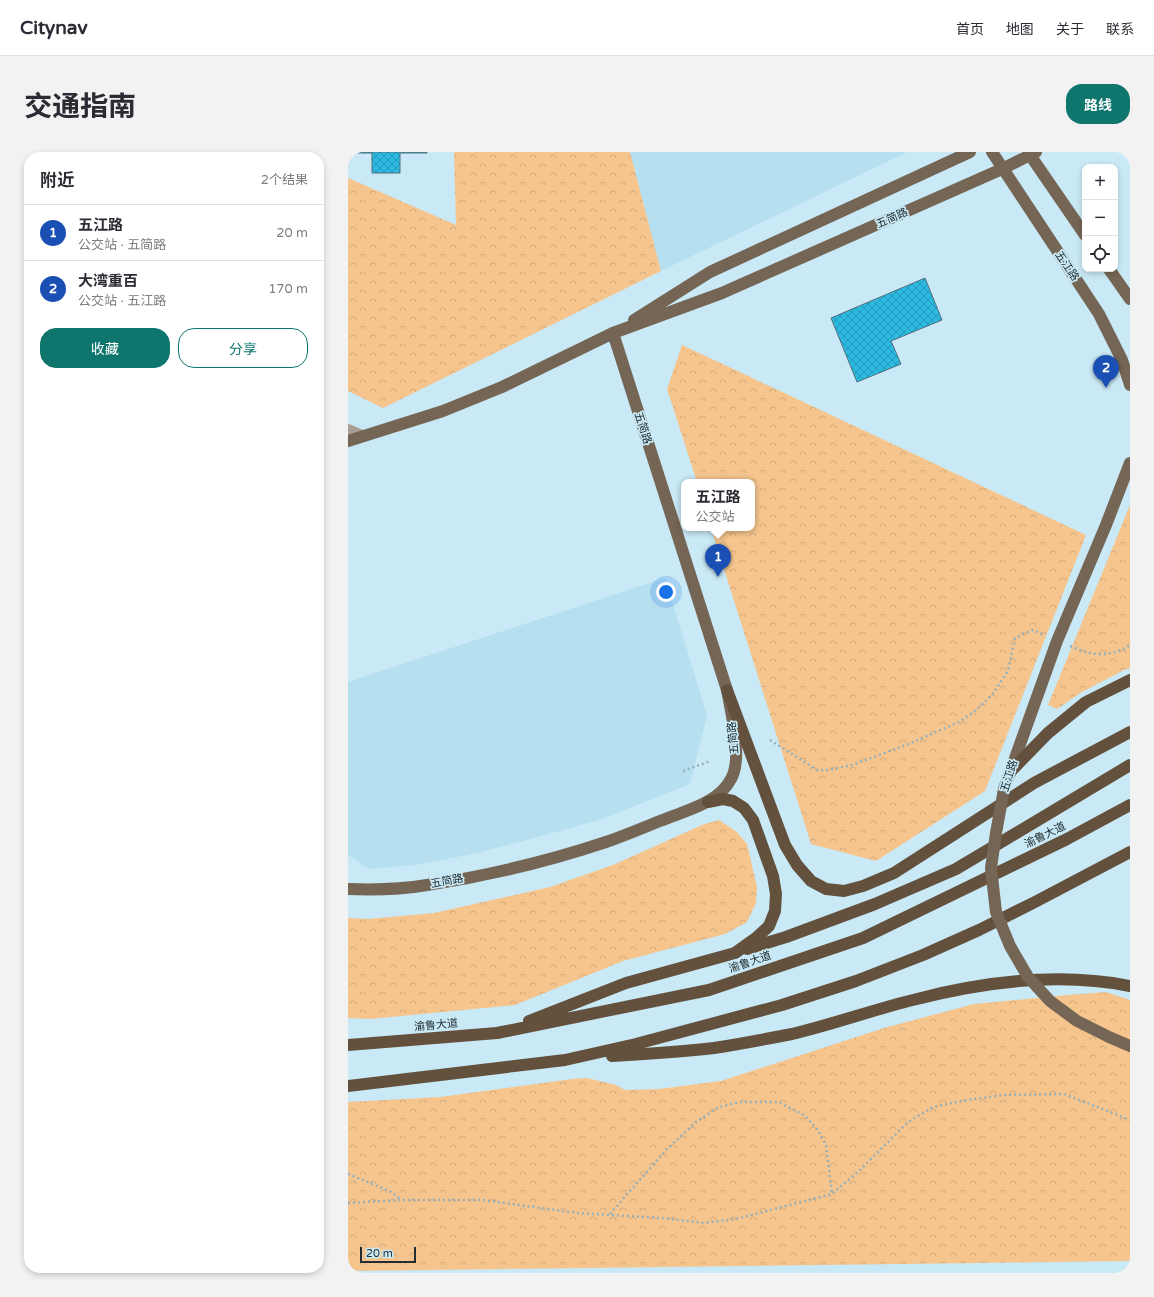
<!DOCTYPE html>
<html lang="zh">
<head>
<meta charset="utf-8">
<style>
  :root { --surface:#fff; --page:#f2f2f3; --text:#2b2b33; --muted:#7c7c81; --line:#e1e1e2; --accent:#0f766e }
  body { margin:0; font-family:"Varela Round","Noto Sans SC",sans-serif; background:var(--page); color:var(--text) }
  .controls { position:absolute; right:12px; top:12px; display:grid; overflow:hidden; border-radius:8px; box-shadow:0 2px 6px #0003 }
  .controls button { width:36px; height:36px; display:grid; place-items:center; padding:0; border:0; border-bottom:1px solid var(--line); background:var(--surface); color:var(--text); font:20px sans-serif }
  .scale { position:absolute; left:12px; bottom:10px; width:56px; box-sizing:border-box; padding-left:4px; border:2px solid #212d32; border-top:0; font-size:11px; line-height:14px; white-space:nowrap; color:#212d32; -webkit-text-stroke:3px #c8e9f5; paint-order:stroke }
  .you { position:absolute; left:318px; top:440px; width:14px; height:14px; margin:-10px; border:3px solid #fff; border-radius:50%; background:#1a73e8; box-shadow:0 0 0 6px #1a73e833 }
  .badge { display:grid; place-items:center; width:26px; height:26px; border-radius:50%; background:var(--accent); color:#fff; font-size:13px; font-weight:700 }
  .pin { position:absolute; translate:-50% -33px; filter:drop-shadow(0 1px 2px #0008) }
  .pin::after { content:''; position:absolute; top:21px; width:14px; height:12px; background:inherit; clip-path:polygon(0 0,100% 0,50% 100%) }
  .popup { position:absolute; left:333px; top:327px; width:74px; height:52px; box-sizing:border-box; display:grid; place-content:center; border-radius:8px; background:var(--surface); filter:drop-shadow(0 1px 3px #0005); font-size:13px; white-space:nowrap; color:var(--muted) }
  .popup b { font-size:15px; color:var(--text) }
  .popup::after { content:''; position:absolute; left:50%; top:100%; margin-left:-8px; border:8px solid transparent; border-top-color:var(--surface) }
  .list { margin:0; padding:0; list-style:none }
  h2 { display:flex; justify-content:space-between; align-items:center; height:52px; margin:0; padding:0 16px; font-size:17px }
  h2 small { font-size:13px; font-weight:400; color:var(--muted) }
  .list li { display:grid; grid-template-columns:26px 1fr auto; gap:12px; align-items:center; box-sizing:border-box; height:56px; padding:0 16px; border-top:1px solid var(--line) }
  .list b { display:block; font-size:15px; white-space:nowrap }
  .list p { margin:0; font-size:13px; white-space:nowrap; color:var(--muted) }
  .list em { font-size:13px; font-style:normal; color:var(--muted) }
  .actions { display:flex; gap:8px; padding:12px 16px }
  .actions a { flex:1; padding:9px 0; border:1px solid var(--accent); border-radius:16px; text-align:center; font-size:14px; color:var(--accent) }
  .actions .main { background:var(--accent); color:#fff }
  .icon { flex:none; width:22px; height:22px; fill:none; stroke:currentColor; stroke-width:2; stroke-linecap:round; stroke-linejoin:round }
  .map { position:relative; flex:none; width:782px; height:1121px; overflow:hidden; border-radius:16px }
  header { display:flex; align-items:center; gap:24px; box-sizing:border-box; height:56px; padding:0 20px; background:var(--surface); border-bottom:1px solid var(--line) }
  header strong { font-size:19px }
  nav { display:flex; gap:22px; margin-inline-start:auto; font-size:14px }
  .intro { display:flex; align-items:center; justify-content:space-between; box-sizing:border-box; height:96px; padding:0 24px }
  h1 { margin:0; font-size:28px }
  .button { padding:10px 18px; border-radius:16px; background:var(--accent); color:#fff; font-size:14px; font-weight:700 }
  main { display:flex; gap:24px; padding:0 24px }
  aside { flex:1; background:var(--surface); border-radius:16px; box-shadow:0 2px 6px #0003 }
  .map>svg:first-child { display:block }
  .built { fill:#b6dfef }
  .forest { fill:url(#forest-crowns) }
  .building { fill:url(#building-cross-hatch); stroke:#52707b }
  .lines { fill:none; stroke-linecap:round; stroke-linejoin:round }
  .path { stroke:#96b0ba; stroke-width:2.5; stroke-dasharray:2 3; stroke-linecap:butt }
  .minor { stroke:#a79e94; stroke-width:12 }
  .major { stroke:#756554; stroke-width:12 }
  .highway { stroke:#63513d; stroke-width:12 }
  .major-bridge { stroke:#756554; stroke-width:12 }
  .labels { text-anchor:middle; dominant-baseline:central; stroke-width:3.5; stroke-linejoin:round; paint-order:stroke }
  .street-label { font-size:11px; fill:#212d32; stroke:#c8e9f5 }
</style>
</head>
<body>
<header>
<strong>Citynav</strong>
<nav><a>首页</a><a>地图</a><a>关于</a><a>联系</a></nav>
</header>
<div class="intro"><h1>交通指南</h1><a class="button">路线</a></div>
<main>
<aside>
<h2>附近<small>2个结果</small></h2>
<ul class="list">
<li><span class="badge" style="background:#1a4fb4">1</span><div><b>五江路</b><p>公交站 · 五简路</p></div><em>20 m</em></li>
<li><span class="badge" style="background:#1a4fb4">2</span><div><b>大湾重百</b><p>公交站 · 五江路</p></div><em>170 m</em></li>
</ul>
<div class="actions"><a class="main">收藏</a><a>分享</a></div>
</aside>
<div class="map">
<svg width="782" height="1121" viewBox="0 0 782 1121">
  <defs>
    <pattern id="forest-crowns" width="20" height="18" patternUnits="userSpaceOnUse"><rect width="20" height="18" fill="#f6c58e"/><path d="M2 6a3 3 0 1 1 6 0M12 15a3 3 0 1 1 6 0" fill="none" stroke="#d3aa7b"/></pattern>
    <pattern id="building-cross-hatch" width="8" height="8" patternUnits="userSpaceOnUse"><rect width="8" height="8" fill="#2cbae3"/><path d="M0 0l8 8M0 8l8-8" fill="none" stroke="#2598b9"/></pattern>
  </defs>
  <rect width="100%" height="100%" fill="#c8e9f5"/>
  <path class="built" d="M282 0H559L313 119Z
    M317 426 359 564 342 632 254 667 190 685 129 701 68 713 21 717 0 703V530Z"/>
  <path class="forest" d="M106 0H282L313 119 35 256 0 239V26L108 73Z
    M334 193 738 383 637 639 528 709 463 692 363 376H404V330H349L319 237Z
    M782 353V516L776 518 734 540 709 557 700 553Z
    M371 668 389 680 399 692 409 735 408 751 399 770 377 782 275 809 167 853 22 867 0 866V766L20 767 86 761 202 735 265 713 354 673Z
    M758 840 782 848V1109L0 1119V950L92 945 224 927 239 926 268 933 277 938 311 937 373 929 536 876 626 852 720 843Z"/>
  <path class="building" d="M0 0H79V1H52V21H24V1H0Z
    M577 126 594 168 543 189 553 212 509 230 483 166Z"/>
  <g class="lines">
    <path class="path" d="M722 494C744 504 761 506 782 493
      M422 588 469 618H481L504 613 558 593 611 570 627 559 644 543 660 519 667 486 685 478 696 483
      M335 619 362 609
      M0 1022 44 1040 53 1048
      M0 1051 53 1048H135L229 1061 314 1066 356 1071 388 1067 484 1042 513 1017 560 970 585 955 613 949 655 943 716 942 782 968
      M262 1062 318 998 348 970 371 955 391 950H430L456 963 470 978 478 993 484 1042"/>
    <path class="minor" d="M0 278 14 284"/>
    <path class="major" d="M644 0 751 162 774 208 782 233
      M680 0 737 83
      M761 117 782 147
      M286 168 362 120 622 0
      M0 289 95 259 154 235 265 181 374 141 654 17 688 0
      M656 637 709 489 758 373 782 311
      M0 737C24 738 55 737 79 733 138 724 201 709 258 690 276 684 294 676 312 669 336 659 370 652 383 627 395 606 383 561 379 538L265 181"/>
    <path class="highway" d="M379 538 437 693 449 713 463 729 478 737 496 739 515 734 546 721 686 631 782 580
      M662 620 700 581 738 550 782 528
      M399 797 438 785 527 752 608 717 782 613
      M181 869 278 831 387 801 408 786 421 774 427 759 428 742 425 724 405 668 396 656 385 649 375 647 360 650
      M0 893 149 881 361 838 515 786 719 687 782 653
      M264 904C298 902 332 900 366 896 392 892 418 887 444 882 486 872 527 857 569 847 639 829 711 820 782 834
      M0 934 217 908 288 892 434 853 508 829 575 803 631 778 687 750 782 700"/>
    <path class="major-bridge" d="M656 637 648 681 643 716 648 760 662 794 680 825 702 849 729 869 761 885 782 894"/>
  </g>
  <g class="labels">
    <g class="street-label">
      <text transform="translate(544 66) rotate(-24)">五简路</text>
      <text transform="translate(719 114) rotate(56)">五江路</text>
      <text transform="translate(295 276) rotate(72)">五简路</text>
      <text transform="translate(385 586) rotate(-96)">五简路</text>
      <text transform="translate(661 624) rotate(-73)">五江路</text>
      <text transform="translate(697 683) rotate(-26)">渝鲁大道</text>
      <text transform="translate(99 729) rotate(-11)">五简路</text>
      <text transform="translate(402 810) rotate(-19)">渝鲁大道</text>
      <text transform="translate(88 873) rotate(-5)">渝鲁大道</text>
    </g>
  </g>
</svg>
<div class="controls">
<button>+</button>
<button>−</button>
<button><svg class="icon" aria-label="locate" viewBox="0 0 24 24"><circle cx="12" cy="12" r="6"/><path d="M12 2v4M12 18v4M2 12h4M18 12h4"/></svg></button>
</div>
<div class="scale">20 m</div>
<div class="you"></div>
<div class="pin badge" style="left:370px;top:425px;background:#1a4fb4">1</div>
<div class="popup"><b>五江路</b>公交站</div>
<div class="pin badge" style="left:758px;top:236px;background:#1a4fb4">2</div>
</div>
</main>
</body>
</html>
